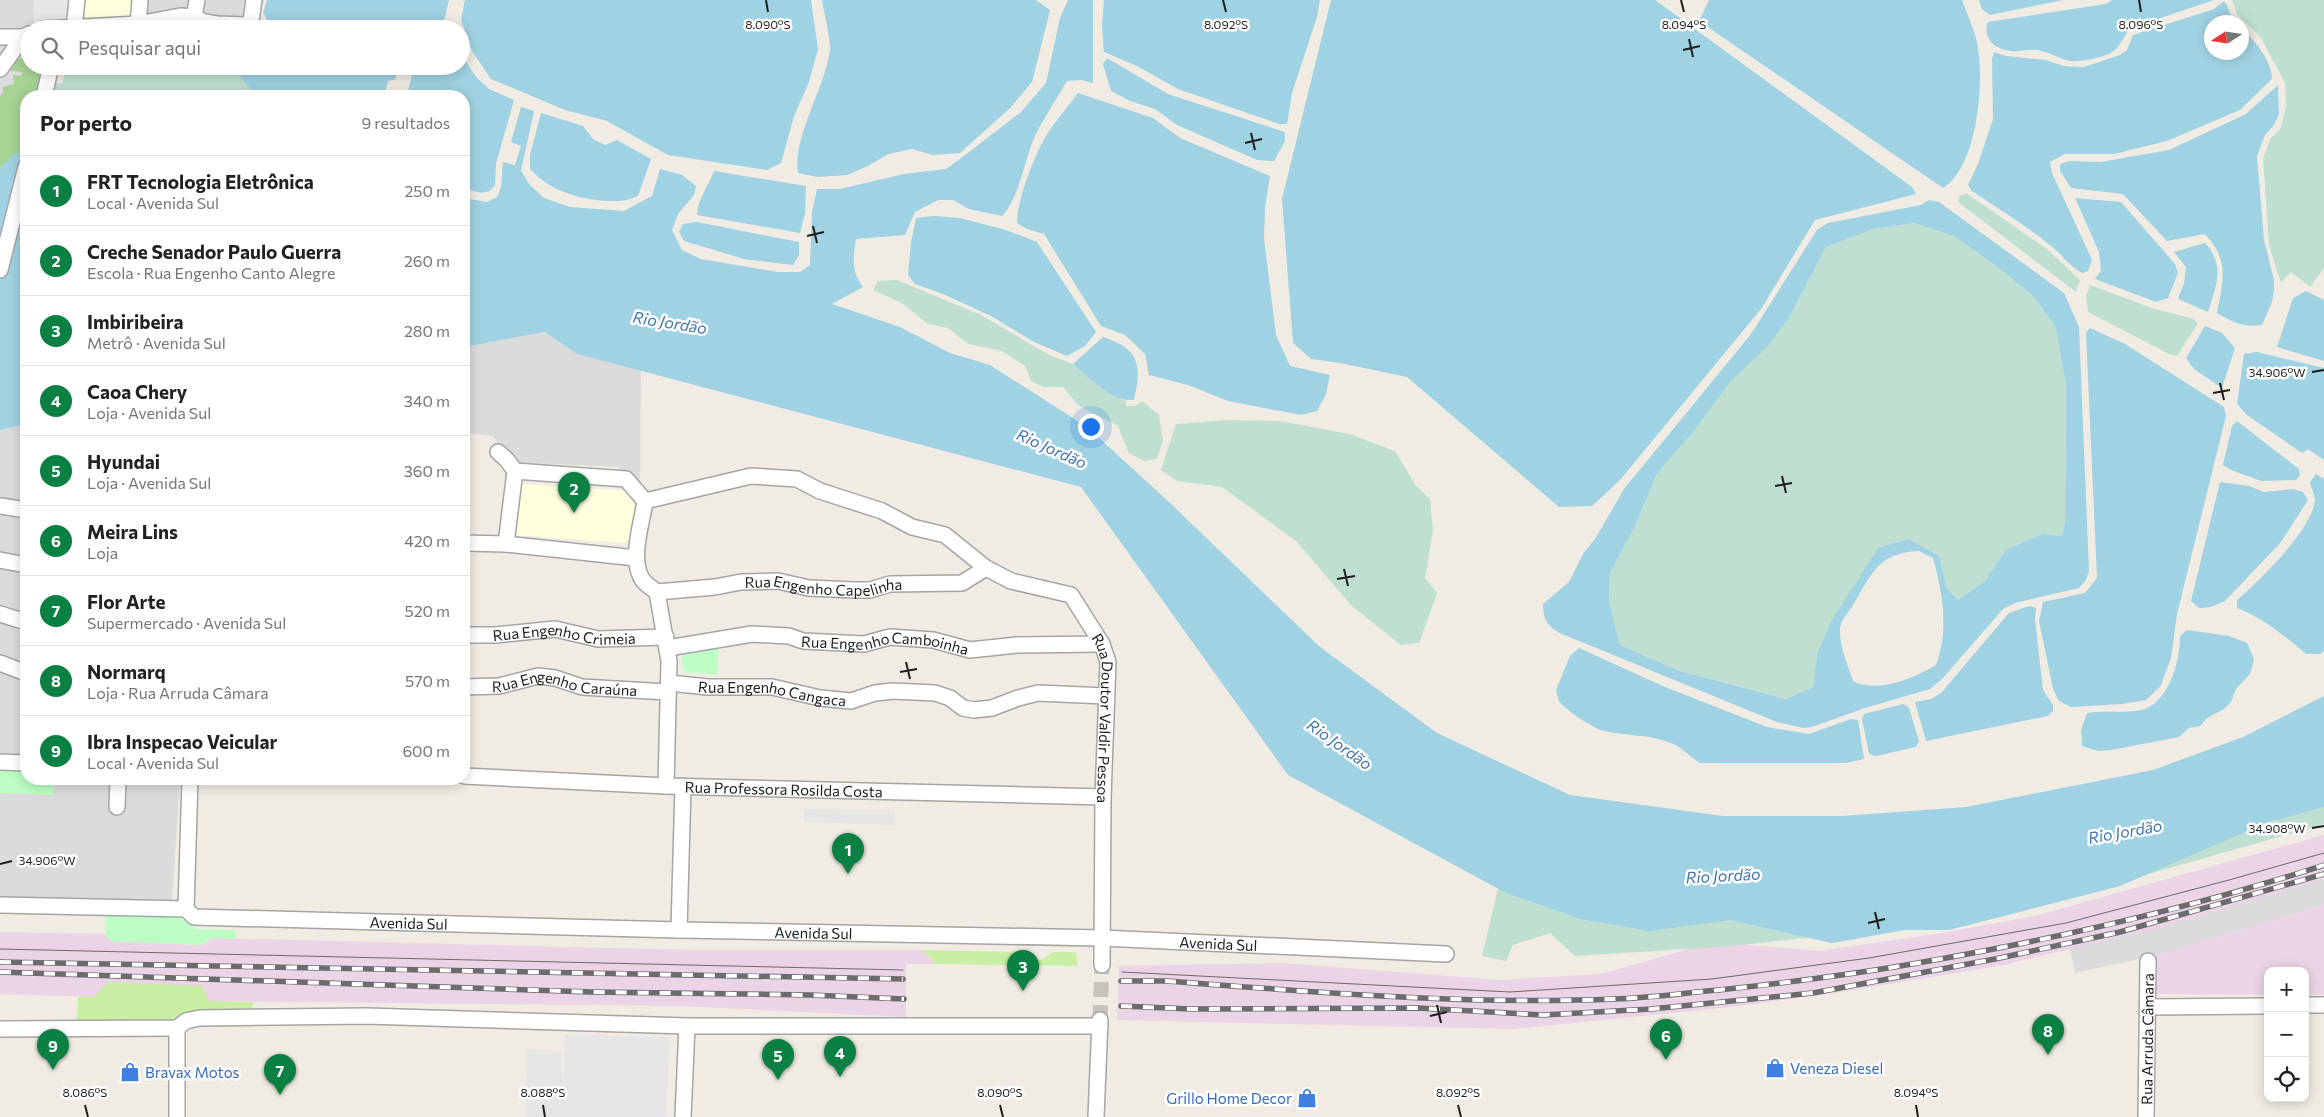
<!DOCTYPE html>
<html lang="pt">
<head>
<meta charset="utf-8">
<style>
  :root { --surface:#fff; --page:#f2f2f2; --text:#222; --muted:#767676; --line:#e0e0e0; --accent:#0b8043 }
  body { margin:0; font-family:Commissioner,sans-serif; background:var(--page); color:var(--text) }
  .controls { position:absolute; right:15px; bottom:15px; display:grid; overflow:hidden; border-radius:10px; box-shadow:0 2px 12px #0003 }
  .controls button { width:45px; height:45px; display:grid; place-items:center; padding:0; border:0; border-bottom:1px solid var(--line); background:var(--surface); color:var(--text); font:25px sans-serif }
  .compass { position:absolute; left:2204px; top:15px; width:45px; height:45px; border-radius:50%; background:var(--surface); box-shadow:0 2px 12px #0003; rotate:258deg }
  .you { position:absolute; left:1090px; top:426px; width:18px; height:18px; margin:-12px; border:4px solid #fff; border-radius:50%; background:#1a73e8; box-shadow:0 0 0 8px #1a73e833 }
  .badge { display:grid; place-items:center; width:32px; height:32px; border-radius:50%; background:var(--accent); color:#fff; font-size:16px; font-weight:700 }
  .pin { position:absolute; translate:-50% -41px; filter:drop-shadow(0 1px 2px #0008) }
  .pin::after { content:''; position:absolute; top:26px; width:18px; height:15px; background:inherit; clip-path:polygon(0 0,100% 0,50% 100%) }
  .list { margin:0; padding:0; list-style:none }
  h2 { display:flex; justify-content:space-between; align-items:center; height:65px; margin:0; padding:0 20px; font-size:21px }
  h2 small { font-size:16px; font-weight:400; color:var(--muted) }
  .list li { display:grid; grid-template-columns:32px 1fr auto; gap:15px; align-items:center; box-sizing:border-box; height:70px; padding:0 20px; border-top:1px solid var(--line) }
  .list b { display:block; font-size:19px; white-space:nowrap }
  .list p { margin:0; font-size:16px; white-space:nowrap; color:var(--muted) }
  .list em { font-size:16px; font-style:normal; color:var(--muted) }
  .icon { flex:none; width:28px; height:28px; fill:none; stroke:currentColor; stroke-width:2; stroke-linecap:round; stroke-linejoin:round }
  .map { position:relative; flex:none; width:2324px; height:1117px; overflow:hidden }
  .search { position:absolute; background:var(--surface); box-shadow:0 2px 12px #0003; left:20px; top:20px; width:450px; height:55px; display:flex; align-items:center; gap:12px; box-sizing:border-box; padding:0 18px; border-radius:28px; color:var(--muted); font-size:19px }
  .panel { position:absolute; background:var(--surface); box-shadow:0 2px 12px #0003; left:20px; top:90px; width:450px; height:695px; border-radius:20px }
  .map>svg:first-child { display:block }
  .residential { fill:#dcdbdb }
  .industrial { fill:#ead4e5 }
  .education { fill:#feffdd }
  .grass { fill:#c8efa4 }
  .forest { fill:#a5d394 }
  .wetland { fill:#bfe0d1 }
  .park { fill:#bcfec3 }
  .parking { fill:#e6e6e6 }
  .water { fill:#9fd2e2; fill-rule:evenodd }
  .lines { fill:none; stroke-linecap:round; stroke-linejoin:round }
  .minor-tunnel { stroke:#c6c3bc; stroke-width:15; stroke-dasharray:15 8; stroke-linecap:butt }
  .minor-casing { stroke:#a5a5a5; stroke-width:18 }
  .minor { stroke:#fff; stroke-width:15 }
  .tram { stroke:#6c6c6c; stroke-width:1 }
  .rail-casing { stroke:#6c6c6c; stroke-width:5.5 }
  .rail { stroke:#fff; stroke-width:4; stroke-dasharray:11; stroke-linecap:butt }
  .ticks { fill:none; stroke:#1e1e1e; stroke-width:2 }
  .labels { text-anchor:middle; dominant-baseline:central; stroke-width:5; stroke-linejoin:round; paint-order:stroke }
  .street-label { font-size:15px; fill:#1e1e1e; stroke:#fff }
  .shop-label { font-size:15px; fill:#366cbe; stroke:#fff; text-anchor:start }
  .water-label { font-size:16px; font-style:italic; fill:#4075af; stroke:#fff }
  .ticks-label { font-size:12px; text-anchor:middle; fill:#1e1e1e; stroke:#fff; stroke-width:5; stroke-linejoin:round; paint-order:stroke }
</style>
</head>
<body>
<div class="map">
<svg width="2324" height="1117" viewBox="0 0 2324 1117">
  <rect width="100%" height="100%" fill="#f0ece3"/>
  <path class="residential" d="M0 0H264L253 29H29L26 185 14 155 0 168Z
    M545 332 577 354 641 370 640 489 618 467 510 462 493 436 464 433V347Z
    M26 424V779H180L172 902 0 914V430Z
    M2324 879V905L2153 956 2075 973 2070 949 2173 924Z"/>
  <path class="industrial" d="M2324 835V879L2171 925 2004 965 1834 993 1731 1007 1513 1029 1117 1020 1119 966 1281 963 1500 980 1601 974 1714 942 1819 951 1936 934 2035 916Z
    M2324 905V995H2305V971H2268V995L2152 994 2153 956Z
    M0 932 105 934 111 941 202 945 212 938 693 950H922L936 964H906V1017L683 1006 209 1001 202 986 94 997 0 994Z"/>
  <path class="education" d="M85 0H133L132 16 81 23Z
    M523 484 629 491 635 498 633 537 624 543 515 535 513 529 517 486Z"/>
  <path class="grass" d="M922 950 1016 952 1026 960H1042L1053 952H1076L1078 966 936 964Z
    M108 982 202 986 209 1001 253 1002 252 1010 176 1022 77 1026 78 997H94Z"/>
  <path class="forest" d="M29 55V66H48L41 96H26V153L15 154 0 168V96L3 93V87L14 84 13 75 21 76 23 72 11 71 14 61Z"/>
  <path class="wetland" d="M2232 0H2324V268L2310 287 2291 272 2281 283 2269 245 2263 158 2271 138 2281 128 2286 106 2285 83 2261 38 2237 14Z
    M67 66H231L256 96H51L53 82 62 84Z
    M1966 193 2047 249 2080 280 2076 292 1958 202 1959 196Z
    M1915 223 1954 236 1999 268 2033 296 2055 326 2066 384 2065 522 2062 536 2043 534 2006 549 1984 582 1958 600 1947 588 1939 556 1909 539 1879 547 1817 654 1813 687 1786 699 1680 671 1620 645 1609 601 1610 573 1635 526 1657 474 1694 431 1731 381 1766 347 1789 318 1826 247 1873 229Z
    M897 280 981 315 1049 355 1073 364 1100 388 1126 401V406H1135L1142 401 1159 415 1163 440 1157 459 1144 461 1129 453 1118 426 1079 406 1063 387H1044L1031 381 1025 366 1002 351 968 344 948 328 928 324 902 303 873 290 878 281Z
    M2090 285 2155 309 2191 318 2198 323 2177 356 2169 354 2088 312 2086 296Z
    M1228 420 1280 421 1349 434 1395 451 1416 486 1430 499 1433 530 1425 578 1437 593 1419 643 1401 645 1352 606 1296 541 1222 487 1177 481 1161 470 1176 424Z
    M2324 799V824L2138 877 1858 932 1733 946 1575 956 1550 933 1513 945 1506 961 1482 956 1502 871 2102 870 2272 822Z"/>
  <path class="park" d="M719 646 717 675 685 672 681 661 685 650Z
    M0 770 26 771V779H111V785L54 783 53 795 0 793Z
    M106 911 180 918 197 929 235 930 236 939 212 938 202 945 111 941 105 934Z"/>
  <path class="parking" d="M34 0H75L72 25 39 27 34 24Z
    M804 809 895 810V825L804 822Z
    M565 1034 670 1037 666 1117H526L527 1049 562 1051 563 1097Z"/>
  <path class="water" d="M267 0H449L442 29H278L269 24 263 12Z
    M465 0H811L818 49 809 82 794 116 781 163 767 170 668 155 607 121 565 110 491 79 472 51 461 20Z
    M822 0H1036L1050 10 1032 82 1010 108 960 153 933 155 912 149 888 154 868 166 847 175 818 177 798 173C792 138 825 88 830 50 831 42 824 12 822 0Z
    M1068 0H1093V83L1082 80 1067 81C1056 100 1043 119 1034 138 1024 162 1019 199 1002 216L969 209 953 200H938L915 212 905 235 856 239C853 257 851 272 863 287L832 304 900 327 950 353 990 365 1087 427 1169 502 1320 647 1437 733 1570 795 1723 816H1842L1966 807 2153 770 2243 737 2324 696V807L2266 823 2120 886 1949 930H1905L1832 943 1731 920 1649 931 1581 919 1506 893 1288 775 1081 487 577 354 545 332 464 347V198L487 202 497 197 501 187 503 162 515 165 521 146 511 142 521 107 534 111 521 171 529 184 544 198 570 207 624 211 652 196 660 169 682 175 696 186 694 195 678 214 672 230 682 250 701 259 778 272H800L810 265 812 212 817 189H840L904 174 946 169 960 159 1021 112 1046 83 1060 18Z
    M1104 0H1320L1317 17 1292 93 1287 124H1279L1178 89 1137 66 1104 52 1102 25Z
    M1331 0H1655L1912 187 1916 194 1815 220 1761 309 1620 480 1592 506 1559 507 1407 377 1340 363 1311 359 1293 343 1282 199Z
    M1709 0H1962C1967 15 1976 32 1978 48 1984 85 1977 167 1943 188L1699 21Z
    M1979 0H2063L1990 15 1982 9Z
    M2112 0H2214L2131 28C2122 37 2121 48 2109 54 2099 58 2081 62 2070 61 2060 59 2049 52 2037 50 2027 49 2019 52 2010 51 1995 49 1982 38 1988 22L2106 4Z
    M2224 1C2230 8 2229 17 2235 22H2212V52H2242V28C2255 41 2272 61 2272 79L2240 110 2167 141 2114 154H2065L2050 162 2052 173 2092 260 2088 271 2083 273C2069 267 2062 254 2050 245 2025 225 1999 209 1972 191L1968 185 1978 164 1993 119 1992 59 1994 52 2006 56 2046 60 2064 66 2084 67 2120 55 2127 50 2133 35 2214 9Z
    M461 54 477 78 489 89 514 100 496 164 495 185 490 191 482 193 464 189V96H407L414 66H461Z
    M1107 58 1168 94 1285 132V141L1274 161 1257 160 1177 125 1155 109 1130 101 1111 91 1103 64Z
    M231 66H396V79L388 81 384 96H256Z
    M2278 85 2279 114 2274 125 2265 135 2257 156 2264 240 2274 280V290L2272 302 2262 325C2244 328 2232 322 2217 313 2223 280 2230 261 2205 234L2167 241 2123 194 2071 188 2060 171V164L2070 161 2101 162 2169 150 2246 114Z
    M1078 93 1153 118 1180 138 1270 176 1265 207 1264 239 1276 335 1290 366 1330 375 1326 394 1317 411 1301 415 1228 401 1188 385 1149 375 1145 354 1125 335 1101 326 1044 234 1027 229 1017 223C1017 200 1034 156 1046 136 1055 121 1068 107 1078 93Z
    M541 113 583 126 593 139 605 145 617 140 651 159 638 196C632 198 626 201 619 201 588 202 551 193 530 169V155Z
    M15 153H26V424L0 430V168Z
    M714 171 806 186 805 213 800 233 697 215C697 200 709 185 714 171Z
    M2075 198 2121 202 2175 264 2178 273 2168 298 2156 302 2095 279 2101 271 2099 252Z
    M1929 200 1939 202 2064 293 2079 327 2089 571 2086 580 2079 588 2015 603 2003 609 1943 678 1930 689 1865 708 1812 727 1803 728 1777 722 1562 634C1548 627 1543 620 1543 604L1569 582 1583 554 1595 539 1624 489 1751 334 1817 230 1828 223 1921 205ZM1915 223 1954 236 1999 268 2033 296 2055 326 2066 384 2065 522 2062 536 2043 534 2006 549 1984 582 1958 600 1947 588 1939 556 1909 539 1879 547 1833 618 1817 654 1813 687 1786 699 1680 671 1620 645 1609 601 1610 573 1635 526 1657 474 1694 431 1731 381 1767 347 1789 318 1826 247 1873 229ZM1919 551 1933 558C1943 594 1949 630 1936 665 1915 678 1876 694 1853 681 1848 665 1839 646 1840 629 1840 621 1849 612 1853 605 1872 573 1878 553 1919 551Z
    M933 216 960 218 1006 230 1037 242 1096 332 1085 346 1067 356 1034 342 991 316 943 294 915 284 908 275 911 243 916 218Z
    M697 222 799 242V255L793 265 744 259 684 241 679 232 683 224Z
    M2205 243C2226 267 2216 285 2208 312L2178 299 2184 283 2186 267 2174 252Z
    M2306 291 2324 300V361L2277 347 2293 298Z
    M2205 326 2222 333 2235 348 2222 388 2194 369 2186 358Z
    M2090 328 2125 344 2224 407 2226 416 2177 614 2171 658 2160 687 2146 700 2122 704 2071 707 2059 701 2053 689 2039 621 2043 602 2085 593 2097 578 2086 333Z
    M1103 337C1140 349 1142 365 1134 400 1111 402 1089 378 1073 364Z
    M2257 352 2324 368V460L2308 449 2302 453 2247 415 2237 404 2244 354Z
    M2237 421 2299 469 2300 476 2296 480 2261 481 2231 470 2223 465 2232 426Z
    M2316 474 2324 479V651L2320 654H2306C2284 636 2264 618 2237 608V600C2260 580 2312 530 2315 500 2315 495 2311 488 2310 482Z
    M2220 482 2249 486 2264 492 2293 489 2303 492 2308 500 2281 542 2225 601 2211 607 2199 608 2191 601Z
    M2029 606 2036 608 2035 619 2043 690 2053 705V711L2048 716 1926 741 1915 702 1931 699 1941 693 2009 613Z
    M2187 630 2229 636 2247 643 2254 659 2250 674 2236 689 2231 702 2224 709 2207 718 2200 726 2189 728 2179 737 2111 750 2098 751 2082 746 2081 730 2087 713C2104 710 2130 714 2145 709 2170 699 2180 660 2180 636Z
    M1579 648 1665 687 1767 727 1809 734 1851 719 1858 720 1864 759 1846 763H1700C1688 756 1682 746 1668 742 1647 734 1625 736 1604 731 1594 729 1564 709 1559 701 1558 698 1557 693 1556 690L1570 656Z
    M1903 704 1909 708 1919 741 1916 747 1876 756 1869 754 1862 719 1864 714Z"/>
  <g class="lines">
    <path class="minor-tunnel" d="M1100 1020 1102 965"/>
    <defs>
      <g id="minor">
        <path d="M194 17 197 0"/>
        <path d="M138 24 140 0"/>
        <path d="M74 28 77 0"/>
        <path d="M44 29 138 24 180 16 194 17 204 22 217 24 246 25 251 21 254 0"/>
        <path d="M0 37H23"/>
        <path d="M0 69 23 37 29 34"/>
        <path d="M44 96 51 66"/>
        <path d="M0 270 26 167"/>
        <path id="s1" d="M498 452 507 460 515 471 626 479 645 501 751 476 797 479 820 491 882 511 912 527 945 535 986 568 1011 581 1071 595 1102 644 1108 662 1103 797 1102 965"/>
        <path d="M645 501C642 523 631 554 640 575 643 583 650 587 657 592L669 661 666 786"/>
        <path d="M0 506 26 510"/>
        <path d="M464 543 506 544 636 558"/>
        <path d="M506 544 515 471"/>
        <path d="M0 560 26 565"/>
        <path id="s2" d="M657 592 715 587 741 582 778 581 809 588 854 590H870L890 584 962 583 986 568"/>
        <path d="M0 614 26 622"/>
        <path id="s3" d="M464 635H495L555 629 598 639 666 637"/>
        <path id="s4" d="M668 648 752 634 789 636 803 641 864 644 890 637 933 640 970 650 1017 645 1102 644"/>
        <path d="M0 663 26 673"/>
        <path id="s5" d="M669 683 708 687H772L820 698 851 701 875 693 893 691 935 693 950 698 963 708 974 710 992 708 1018 698 1038 693 1106 696"/>
        <path id="s6" d="M464 687 499 686 538 676 555 678 582 687 667 692"/>
        <path d="M0 762 26 763"/>
        <path id="s7" d="M464 776 666 786 1103 797"/>
        <path d="M117 807 118 779"/>
        <path d="M0 905 186 909"/>
        <path id="s8" d="M186 909 194 917 679 930 1102 938 1446 954"/>
        <path d="M186 909 190 779"/>
        <path d="M679 930 683 786"/>
        <path d="M2305 1005H2324"/>
        <path d="M2148 1007 2268 1006"/>
        <path d="M0 1029 177 1028 186 1021 199 1018 367 1016 687 1026H1100"/>
        <path d="M177 1117V1028"/>
        <path d="M683 1117 687 1026"/>
        <path d="M1096 1117 1100 1020"/>
        <path id="s9" d="M2146 1117 2148 961"/>
      </g>
    </defs>
    <use href="#minor" class="minor-casing"/>
    <use href="#minor" class="minor"/>
    <path class="tram" d="M0 949 903 970
      M1122 972 1510 992 1712 979 1869 958 2066 923 2229 880 2324 853"/>
    <defs>
      <path id="rail" d="M0 962 903 979
        M0 972 591 992 810 995 904 999
        M1121 981H1166C1315 992 1464 1005 1614 999 1649 998 1684 993 1719 990 1784 983 1848 975 1912 964 2051 940 2189 909 2324 865
        M1121 1006 1191 1009 1418 1008 1543 1015 1651 1009 1813 993 1995 959 2120 932 2324 874"/>
    </defs>
    <use href="#rail" class="rail-casing"/>
    <use href="#rail" class="rail"/>
  </g>
  <path class="ticks" d="M766 0 768 12M1223 0 1226 12M1681 0 1684 12M2139 0 2141 12M1689 39 1693 57M1683 50 1700 46M1251 133 1255 150M1245 143 1262 139M813 226 817 243M807 236 824 232M2312 372 2324 370M2220 383 2224 400M2213 393 2230 390M1782 476 1786 493M1775 486 1792 483M1344 569 1348 586M1337 579 1355 576M906 662 910 679M900 672 917 669M2312 828 2324 826M0 864 12 861M1875 912 1879 929M1868 923 1885 919M1437 1005 1441 1023M1430 1016 1447 1012M85 1105 88 1117M543 1105 545 1117M1000 1105 1003 1117M1458 1105 1461 1117M1916 1105 1918 1117"/>
  <defs>
    <symbol id="shop-bare" viewBox="-9 -9 18 18"><path d="M-5-2.5h2.3a2.7 3.5 0 0 1 5.4 0H5L5.5 6h-11ZM-1.5-2.5h3a1.5 2.3 0 0 0-3 0Z" fill="#3f7fe0" stroke="#fff" stroke-width="2.5" paint-order="stroke"/></symbol>
  </defs>
  <g fill-rule="evenodd">
    <use href="#shop-bare" x="1761" y="1054" width="28" height="28"/>
    <use href="#shop-bare" x="116" y="1058" width="28" height="28"/>
    <use href="#shop-bare" x="1293" y="1084" width="28" height="28"/>
  </g>
  <g class="labels">
    <g class="street-label">
      <text stroke="none"><textPath href="#s2" startOffset="168">Rua Engenho Capelinha</textPath></text>
      <text stroke="none"><textPath href="#s3" startOffset="101">Rua Engenho Crimeia</textPath></text>
      <text stroke="none"><textPath href="#s4" startOffset="220">Rua Engenho Camboinha</textPath></text>
      <text stroke="none"><textPath href="#s6" startOffset="102">Rua Engenho Caraúna</textPath></text>
      <text stroke="none"><textPath href="#s5" startOffset="104">Rua Engenho Cangaca</textPath></text>
      <text stroke="none"><textPath href="#s1" startOffset="755">Rua Doutor Valdir Pessoa</textPath></text>
      <text stroke="none"><textPath href="#s7" startOffset="320">Rua Professora Rosilda Costa</textPath></text>
      <text stroke="none"><textPath href="#s8" startOffset="226">Avenida Sul</textPath></text>
      <text stroke="none"><textPath href="#s8" startOffset="631">Avenida Sul</textPath></text>
      <text stroke="none"><textPath href="#s8" startOffset="1036">Avenida Sul</textPath></text>
      <text stroke="none"><textPath href="#s9" startOffset="78">Rua Arruda Câmara</textPath></text>
    </g>
    <g class="shop-label">
      <text x="1790" y="1068">Veneza Diesel</text>
      <text x="145" y="1072">Bravax Motos</text>
      <text x="1292" y="1098" text-anchor="end">Grillo Home Decor</text>
    </g>
    <g class="water-label">
      <text transform="translate(670 322) rotate(9)">Rio Jordão</text>
      <text transform="translate(1052 448) rotate(24)">Rio Jordão</text>
      <text transform="translate(1340 744) rotate(35)">Rio Jordão</text>
      <text transform="translate(2125 831) rotate(-10)">Rio Jordão</text>
      <text transform="translate(1723 875) rotate(-3)">Rio Jordão</text>
    </g>
  </g>
  <g class="ticks-label">
    <text x="768" y="29">8.090°S</text>
    <text x="1226" y="29">8.092°S</text>
    <text x="1684" y="29">8.094°S</text>
    <text x="2141" y="29">8.096°S</text>
    <text x="2277" y="377">34.906°W</text>
    <text x="2277" y="833">34.908°W</text>
    <text x="47" y="865">34.906°W</text>
    <text x="85" y="1097">8.086°S</text>
    <text x="543" y="1097">8.088°S</text>
    <text x="1000" y="1097">8.090°S</text>
    <text x="1458" y="1097">8.092°S</text>
    <text x="1916" y="1097">8.094°S</text>
  </g>
</svg>
<div class="controls">
<button>+</button>
<button>−</button>
<button><svg class="icon" aria-label="locate" viewBox="0 0 24 24"><circle cx="12" cy="12" r="6"/><path d="M12 2v4M12 18v4M2 12h4M18 12h4"/></svg></button>
</div>
<svg class="compass" viewBox="-18 -18 36 36"><path d="M0-13l5 13h-10z" fill="#e53935"/><path d="M0 13l5-13h-10z" fill="#767676"/></svg>
<div class="you"></div>
<div class="pin badge" style="left:848px;top:874px">1</div>
<div class="pin badge" style="left:574px;top:513px">2</div>
<div class="pin badge" style="left:1023px;top:991px">3</div>
<div class="pin badge" style="left:840px;top:1077px">4</div>
<div class="pin badge" style="left:778px;top:1080px">5</div>
<div class="pin badge" style="left:1666px;top:1060px">6</div>
<div class="pin badge" style="left:280px;top:1095px">7</div>
<div class="pin badge" style="left:2048px;top:1055px">8</div>
<div class="pin badge" style="left:53px;top:1070px">9</div>
<div class="search"><svg class="icon" aria-label="search" viewBox="0 0 24 24"><circle cx="10" cy="10" r="6"/><path d="M15 15l6 6"/></svg>Pesquisar aqui</div>
<section class="panel">
<h2>Por perto<small>9 resultados</small></h2>
<ul class="list">
<li><span class="badge">1</span><div><b>FRT Tecnologia Eletrônica</b><p>Local · Avenida Sul</p></div><em>250 m</em></li>
<li><span class="badge">2</span><div><b>Creche Senador Paulo Guerra</b><p>Escola · Rua Engenho Canto Alegre</p></div><em>260 m</em></li>
<li><span class="badge">3</span><div><b>Imbiribeira</b><p>Metrô · Avenida Sul</p></div><em>280 m</em></li>
<li><span class="badge">4</span><div><b>Caoa Chery</b><p>Loja · Avenida Sul</p></div><em>340 m</em></li>
<li><span class="badge">5</span><div><b>Hyundai</b><p>Loja · Avenida Sul</p></div><em>360 m</em></li>
<li><span class="badge">6</span><div><b>Meira Lins</b><p>Loja</p></div><em>420 m</em></li>
<li><span class="badge">7</span><div><b>Flor Arte</b><p>Supermercado · Avenida Sul</p></div><em>520 m</em></li>
<li><span class="badge">8</span><div><b>Normarq</b><p>Loja · Rua Arruda Câmara</p></div><em>570 m</em></li>
<li><span class="badge">9</span><div><b>Ibra Inspecao Veicular</b><p>Local · Avenida Sul</p></div><em>600 m</em></li>
</ul>
</section>
</div>
</body>
</html>
